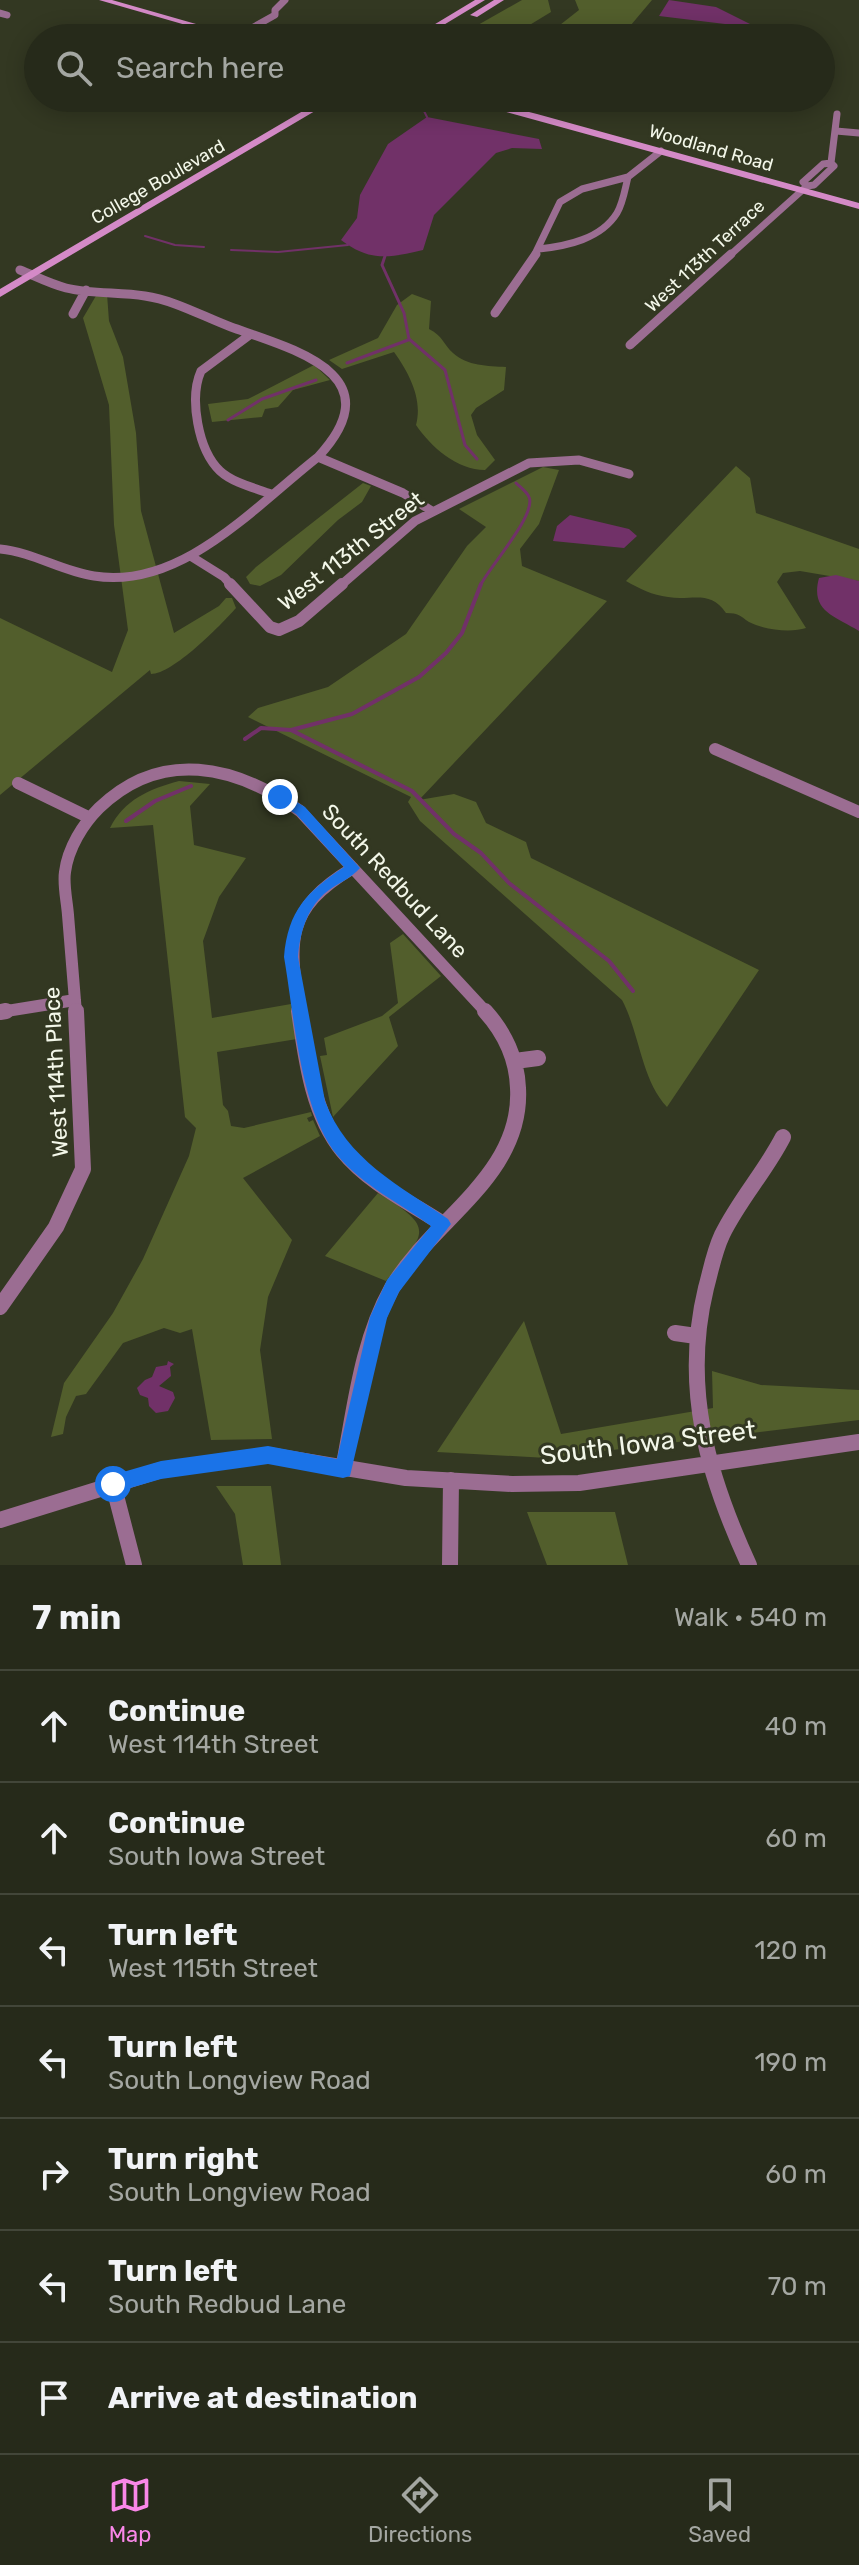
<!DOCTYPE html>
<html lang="en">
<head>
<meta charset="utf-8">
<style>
  :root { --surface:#262a1a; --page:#2e3223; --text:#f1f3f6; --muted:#a4a7a2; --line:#424639; --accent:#f987e8 }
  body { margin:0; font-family:Rubik,sans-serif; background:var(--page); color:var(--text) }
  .stop { position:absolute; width:24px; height:24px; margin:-18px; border:6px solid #1a73e8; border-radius:50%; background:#fff }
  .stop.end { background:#1a73e8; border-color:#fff; box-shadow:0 2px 8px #0008 }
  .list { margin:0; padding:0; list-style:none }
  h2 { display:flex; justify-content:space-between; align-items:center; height:104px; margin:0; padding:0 32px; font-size:34px }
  h2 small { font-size:26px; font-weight:400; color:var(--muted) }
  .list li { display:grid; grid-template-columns:52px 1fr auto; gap:24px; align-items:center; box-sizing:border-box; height:112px; padding:0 32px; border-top:2px solid var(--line) }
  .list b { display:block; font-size:30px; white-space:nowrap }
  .list p { margin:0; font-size:26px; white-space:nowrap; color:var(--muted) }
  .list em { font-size:26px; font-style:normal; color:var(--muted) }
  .icon { flex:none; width:44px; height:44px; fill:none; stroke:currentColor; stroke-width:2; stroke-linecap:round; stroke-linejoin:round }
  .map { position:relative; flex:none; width:859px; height:1565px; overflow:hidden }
  .search { position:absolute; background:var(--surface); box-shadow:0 4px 20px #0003; left:24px; right:24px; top:24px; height:88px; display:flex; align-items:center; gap:20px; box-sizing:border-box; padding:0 28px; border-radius:44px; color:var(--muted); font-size:30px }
  .sheet { height:888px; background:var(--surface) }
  nav { display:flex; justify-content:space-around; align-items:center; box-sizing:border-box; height:112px; border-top:2px solid var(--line); background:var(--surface); font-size:22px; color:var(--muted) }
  nav a { display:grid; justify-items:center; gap:4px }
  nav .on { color:var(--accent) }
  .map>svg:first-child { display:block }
  .green { fill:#525e2c }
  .water { fill:#713168 }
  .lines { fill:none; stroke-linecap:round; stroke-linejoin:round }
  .stream-far2 { stroke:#713168; stroke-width:2 }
  .stream-far1 { stroke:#713168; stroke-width:3 }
  .stream { stroke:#713168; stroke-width:4 }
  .street-far3 { stroke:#9b6d92; stroke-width:7 }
  .street-far2 { stroke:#9b6d92; stroke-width:9 }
  .street-far1 { stroke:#9b6d92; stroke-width:12 }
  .street { stroke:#9b6d92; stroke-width:16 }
  .secondary { fill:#d48ac7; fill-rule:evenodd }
  .route { fill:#1a73e8 }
  .labels { text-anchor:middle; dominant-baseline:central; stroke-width:6; stroke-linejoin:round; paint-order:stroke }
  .far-street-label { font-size:18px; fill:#f3f7e9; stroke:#333822 }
  .street-label { font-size:22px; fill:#f3f7e9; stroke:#333822 }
  .near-street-label { font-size:26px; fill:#f3f7e9; stroke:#333822 }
</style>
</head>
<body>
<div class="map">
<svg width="859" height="1565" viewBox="0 0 859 1565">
  <rect width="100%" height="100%" fill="#333822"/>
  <path class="green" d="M522 0H548L551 12 523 29 521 38H455Z
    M575 0H652L620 38H549L551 32 579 10Z
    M97 294H107L109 321 123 357 136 433 141 511 174 633 219 606 226 598H232L236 608C220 626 173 674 151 674L150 670 0 795V618L112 672 128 630 114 525 109 405 83 318Z
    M412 294 431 301 429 329C442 335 444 345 453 353 467 366 488 366 506 367L504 390 476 408 471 415 477 435 495 460 485 470C457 470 431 447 416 425 423 399 409 373 394 352L342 369 329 360 378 338 397 305Z
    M314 365 330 380 293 390 278 407 265 409 262 417 212 422 208 404 248 399Z
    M736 466 750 478 756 513 859 549V581L800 571 783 573 777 582 806 628C791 633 764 630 749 622 740 616 739 613 726 613 710 589 692 601 668 597 652 595 640 589 626 581Z
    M543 467 559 470 539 524 520 549 522 566 607 601 419 800 454 794 476 802 486 823 526 842 531 858 759 970 667 1107C641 1079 640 1034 622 1000L420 821 408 802 411 797 248 717 258 708 328 687 406 634 467 546 486 527 459 509Z
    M363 483 371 486 362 502 338 520 281 575 260 586 250 584 246 577 256 567Z
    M179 781 210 784 190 806 194 845 246 858 219 897 203 941 212 1018 291 1004 297 1039 217 1052 223 1105 228 1111 231 1126 244 1128 311 1112 312 1116 307 1118 309 1122 313 1120 320 1136 243 1178 292 1240 268 1297 260 1350 272 1439 211 1440 192 1329 180 1333 164 1328 123 1343 86 1394 76 1396 66 1417 63 1434 51 1437 64 1383 113 1313 143 1259 189 1156 196 1128 185 1117 153 825 110 828C124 800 149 789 179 781Z
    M403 934 441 976 389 1017 398 1046 333 1117 320 1056 327 1055 324 1038 382 1016 398 1003 390 943Z
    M378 1193C438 1229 425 1233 386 1281L325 1256Z
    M524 1321 561 1434 713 1408 712 1371 761 1385 859 1390V1420L547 1458 437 1452Z
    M216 1486H271L281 1565H243L235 1514Z
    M527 1512H615L628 1565H547Z"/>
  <path class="water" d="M669 0 716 7 758 28 659 16Z
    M427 117 539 139 542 149 512 148 496 153 434 215 423 250C389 258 370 262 341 240L357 218 360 195 388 144Z
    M570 515 629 529 637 536 624 548 553 541 557 526Z
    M836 575 859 581V631C834 616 810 611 819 578Z
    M168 1361 174 1364 170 1367 171 1376 159 1386 173 1392 175 1398 168 1411 156 1413 149 1406 148 1398 140 1395 137 1388 145 1380 152 1377 156 1367 167 1365Z"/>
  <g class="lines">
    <path class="stream-far2" d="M427 117 423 109 428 98
      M145 236 175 245 204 247
      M231 250 278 252 348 245"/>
    <path class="stream-far1" d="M385 256 382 265 404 313 409 339 445 370 465 445 477 459
      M347 363 408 340
      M228 420 262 399 316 380
      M480 586C488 568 537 515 529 497 527 492 520 487 516 483"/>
    <path class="stream" d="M481 584 462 633 446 653 419 677 352 714 291 730 412 791 454 834 481 853 509 883 609 961 633 991
      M245 739 261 728 291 730
      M126 821 155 801 191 786"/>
    <path class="street-far3" d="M0 13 7 15
      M236 37 275 15V10L285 0
      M836 131 859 133
      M807 186 814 185 834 166 831 163 837 114
      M539 249C567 246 601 239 617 213 623 203 625 189 628 177
      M534 256 560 202 582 189 628 177 661 151
      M729 256 807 186 803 182 823 164 831 163"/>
    <path class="street-far2" d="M20 270C35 276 50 284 66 288 91 294 119 292 145 296 174 300 204 317 231 327 296 350 394 375 318 457L403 493 432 511
      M495 313 536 254
      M73 314 86 290
      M251 334 201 371C189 398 198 450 220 471 233 483 255 488 271 494
      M630 345 731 254
      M0 549C33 552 61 571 94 576 181 590 254 507 318 457
      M192 557 224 577 232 586
      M340 586 415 521 529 463 579 460 629 474"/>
    <path class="street-far1" d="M230 584 270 627 279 630
      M279 630 299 621 342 584
      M715 749 859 812
      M18 783 88 817
      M0 1012 75 1000
      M76 1013C73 980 71 948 68 915 67 901 63 885 65 872 68 848 83 824 99 808 161 748 235 765 300 811L487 1013
      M300 1013C289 942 284 909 353 868"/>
    <path class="street" d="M299 1011C306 1058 312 1113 343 1151 369 1183 409 1202 443 1224
      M0 1012 6 1011
      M515 1061 538 1058
      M0 1307 56 1227 83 1169 76 1011
      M675 1333 696 1336
      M343 1469C355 1409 361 1343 392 1288 431 1220 523 1176 518 1088 517 1059 504 1032 485 1011
      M113 1484 134 1565
      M0 1520 161 1470 268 1455 406 1478 512 1484 579 1483 859 1442
      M450 1565 451 1480
      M749 1565C707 1474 682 1387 706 1288 711 1270 714 1252 722 1235 739 1200 765 1172 783 1137"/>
    <path class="secondary" d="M99 0H112L245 38H231Z
      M475 0H485L422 38H412Z
      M494 0H504L477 17 470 15Z
      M232 26 266 36 267 38H254L229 31V27Z
      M325 98H337L0 297V289Z
      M455 98H472L537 114 859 203V209Z"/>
  </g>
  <path class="route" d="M280 792 305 807 360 868C351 879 335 884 324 894 306 911 300 933 298 957L325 1101C346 1159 400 1186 448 1219L451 1224 399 1292 387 1318 350 1476 343 1478 268 1464 161 1479 113 1493 106 1490 104 1484 106 1477 161 1461 268 1446 337 1459 370 1317 387 1280 431 1226C401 1204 362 1185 338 1156 300 1112 294 1014 284 957 288 910 307 892 344 867L296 814 275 801V794Z"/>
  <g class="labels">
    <g class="far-street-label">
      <text transform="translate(711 148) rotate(16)">Woodland Road</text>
      <text transform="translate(158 182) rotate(-30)">College Boulevard</text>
      <text transform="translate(705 256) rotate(-43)">West 113th Terrace</text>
    </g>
    <g class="street-label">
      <text transform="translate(351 551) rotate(-38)">West 113th Street</text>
      <text transform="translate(395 881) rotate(47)">South Redbud Lane</text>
      <text transform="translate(56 1072) rotate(-93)">West 114th Place</text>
    </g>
    <g class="near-street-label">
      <text transform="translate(648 1443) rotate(-7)">South Iowa Street</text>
    </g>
  </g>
</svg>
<div class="stop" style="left:113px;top:1484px"></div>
<div class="stop end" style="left:280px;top:797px"></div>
<div class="search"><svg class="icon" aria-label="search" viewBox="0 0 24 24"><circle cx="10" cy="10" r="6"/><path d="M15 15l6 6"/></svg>Search here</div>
</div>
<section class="sheet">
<h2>7 min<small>Walk · 540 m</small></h2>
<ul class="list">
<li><svg class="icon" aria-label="ahead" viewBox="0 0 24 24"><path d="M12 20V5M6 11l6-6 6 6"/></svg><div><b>Continue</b><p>West 114th Street</p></div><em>40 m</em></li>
<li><svg class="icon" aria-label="ahead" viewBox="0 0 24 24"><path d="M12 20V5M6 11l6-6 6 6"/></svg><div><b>Continue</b><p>South Iowa Street</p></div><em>60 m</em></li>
<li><svg class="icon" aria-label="left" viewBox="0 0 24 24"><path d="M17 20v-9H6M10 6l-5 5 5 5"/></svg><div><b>Turn left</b><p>West 115th Street</p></div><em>120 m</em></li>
<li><svg class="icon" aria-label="left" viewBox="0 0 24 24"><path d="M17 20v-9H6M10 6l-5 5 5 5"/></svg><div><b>Turn left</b><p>South Longview Road</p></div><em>190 m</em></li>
<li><svg class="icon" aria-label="right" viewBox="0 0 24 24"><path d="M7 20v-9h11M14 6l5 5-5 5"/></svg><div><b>Turn right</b><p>South Longview Road</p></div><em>60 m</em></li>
<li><svg class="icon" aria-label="left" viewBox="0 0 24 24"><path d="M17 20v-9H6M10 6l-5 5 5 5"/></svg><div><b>Turn left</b><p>South Redbud Lane</p></div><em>70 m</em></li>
<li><svg class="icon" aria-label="arrive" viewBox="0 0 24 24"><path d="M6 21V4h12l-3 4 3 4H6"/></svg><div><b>Arrive at destination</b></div></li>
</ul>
</section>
<nav>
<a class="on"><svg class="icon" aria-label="map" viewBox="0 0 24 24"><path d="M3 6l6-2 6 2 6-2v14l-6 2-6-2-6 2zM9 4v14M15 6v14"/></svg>Map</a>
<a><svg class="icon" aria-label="directions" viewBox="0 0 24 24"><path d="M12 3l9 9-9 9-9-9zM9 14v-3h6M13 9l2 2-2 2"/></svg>Directions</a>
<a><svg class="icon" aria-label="saved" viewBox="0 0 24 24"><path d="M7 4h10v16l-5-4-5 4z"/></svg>Saved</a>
</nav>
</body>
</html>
